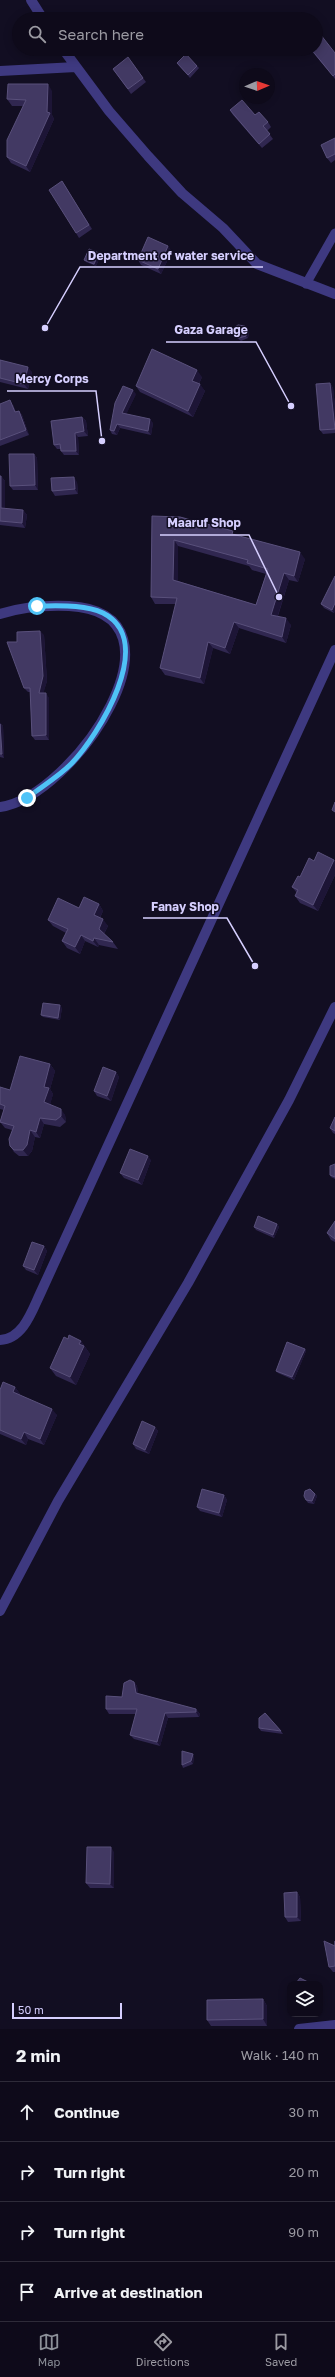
<!DOCTYPE html>
<html lang="en">
<head>
<meta charset="utf-8">
<style>
  :root { --surface:#0e0a1a; --page:#171323; --text:#f1f3f6; --muted:#9b9aa2; --line:#2e2b39; --accent:#8c9099 }
  body { margin:0; font-family:"Golos Text",sans-serif; background:var(--page); color:var(--text) }
  .controls { position:absolute; right:12px; bottom:12px; display:grid; overflow:hidden; border-radius:8px; box-shadow:0 2px 10px #0003 }
  .controls button { width:36px; height:36px; display:grid; place-items:center; padding:0; border:0; border-bottom:1px solid var(--line); background:var(--surface); color:var(--text); font:20px sans-serif }
  .compass { position:absolute; left:239px; top:68px; width:36px; height:36px; border-radius:50%; background:var(--surface); box-shadow:0 2px 10px #0003; rotate:88deg }
  .scale { position:absolute; left:12px; bottom:10px; width:110px; box-sizing:border-box; padding-left:4px; border:2px solid #d6cfff; border-top:0; font-size:11px; line-height:14px; white-space:nowrap; color:#d6cfff; -webkit-text-stroke:3px #120e22; paint-order:stroke }
  .stop { position:absolute; width:12px; height:12px; margin:-9px; border:3px solid #4fc3f7; border-radius:50%; background:#fff }
  .stop.end { background:#4fc3f7; border-color:#fff; box-shadow:0 1px 4px #0008 }
  .list { margin:0; padding:0; list-style:none }
  h2 { display:flex; justify-content:space-between; align-items:center; height:52px; margin:0; padding:0 16px; font-size:17px }
  h2 small { font-size:13px; font-weight:400; color:var(--muted) }
  .list li { display:grid; grid-template-columns:26px 1fr auto; gap:12px; align-items:center; box-sizing:border-box; height:60px; padding:0 16px; border-top:1px solid var(--line) }
  .list b { display:block; font-size:15px; white-space:nowrap }
  .list em { font-size:13px; font-style:normal; color:var(--muted) }
  .icon { flex:none; width:22px; height:22px; fill:none; stroke:currentColor; stroke-width:2; stroke-linecap:round; stroke-linejoin:round }
  .map { position:relative; flex:none; width:335px; height:2029px; overflow:hidden }
  .search { position:absolute; background:var(--surface); box-shadow:0 2px 10px #0003; left:12px; right:12px; top:12px; height:44px; display:flex; align-items:center; gap:10px; box-sizing:border-box; padding:0 14px; border-radius:22px; color:var(--muted); font-size:15px }
  .sheet { height:292px; background:var(--surface) }
  nav { display:flex; justify-content:space-around; align-items:center; box-sizing:border-box; height:56px; border-top:1px solid var(--line); background:var(--surface); font-size:11px; color:var(--muted) }
  nav a { display:grid; justify-items:center; gap:2px }
  nav .on { color:var(--accent) }
  .map>svg:first-child { display:block }
  .lines { fill:none; stroke-linecap:round; stroke-linejoin:round }
  .service { stroke:#3e3980; stroke-width:9 }
  .minor { stroke:#3e3980; stroke-width:10 }
  .tertiary { stroke:#3e3980; stroke-width:10 }
  .wall { fill:#302750; fill-rule:evenodd }
  .shaded-wall { fill:#1d1536 }
  .building { fill:#423963; stroke:#59507b; fill-rule:evenodd }
  .route { stroke:#4fc3f7; stroke-width:5 }
  .leader { fill:none; stroke:#d6cfff; stroke-width:1.5 }
  .callout-dot { fill:#d6cfff; stroke:#120e22; stroke-width:1.5 }
  .callout-label { font-size:12px; text-anchor:middle; font-weight:bold; fill:#d6cfff; stroke:#120e22; stroke-width:3; stroke-linejoin:round; paint-order:stroke }
</style>
</head>
<body>
<div class="map">
<svg width="335" height="2029" viewBox="0 0 335 2029">
  <rect width="100%" height="100%" fill="#120e22"/>
  <g class="lines">
    <path class="service" d="M306 284 335 233"/>
    <path class="minor" d="M31 0 43 19
      M63 49 109 111 148 156 182 193 223 228 257 264 335 294
      M0 71 76 67
      M0 614C22 607 45 605 69 606 198 613 74 797 0 807
      M0 1340C23 1339 32 1311 40 1294L335 650
      M299 2029 335 2025"/>
    <path class="tertiary" d="M0 1611 58 1501 188 1283 289 1100 335 1007"/>
  </g>
  <path class="wall" d="M310 49H316L335 53V79Z
    M128 57 146 82 131 94 113 69Z
    M177 63 197 66 199 68 190 78Z
    M52 91V115L54 119 30 172 11 163 7 157 23 106H12L7 99Z
    M230 110 255 115 268 122 271 127 267 131 273 139 262 148 233 115Z
    M335 138V160L331 163 327 158Z
    M62 181 92 229 79 238 76 233Z
    M172 251 161 274 141 265 138 260Z
    M101 255 96 266 86 262 84 260Z
    M245 326 249 332 248 338 241 341 237 338 235 336Z
    M0 360 32 372 28 389 0 382Z
    M202 377 199 384 205 391 193 417 140 392 136 386Z
    M330 383 333 388 335 406V433L323 434 320 430Z
    M136 394 126 414 153 423 151 435 120 428 117 435 112 434 110 430Z
    M0 404 13 405 16 412 19 411 22 415 29 435 0 446Z
    M82 417 86 421 88 436 78 437 79 455H64L61 451V449H57L54 445Z
    M34 454 37 458 38 490H13L10 486Z
    M0 476H1L5 481V509L23 510 27 515 25 528 0 525Z
    M77 482 78 494 55 496 52 491Z
    M152 516 236 535 305 559 298 582 289 580 278 616 291 625 286 643 239 628 230 654 213 648 204 684 165 675 160 668 176 604H155L151 597ZM178 546 249 566 252 570 266 574 256 605 178 581Z
    M335 576 334 613 324 608 321 604Z
    M44 635 47 681 43 693 49 698V740H35L32 736 30 692H28L24 688 17 642Z
    M0 723 3 726 4 758 0 757Z
    M334 860 335 861V875L318 911 300 903 295 896 297 893 292 887 314 861Z
    M99 904 103 911 100 918 108 926 104 934 113 942 118 949 99 945 98 947 85 941 80 954 67 948 62 941 66 933 53 926 48 920 79 908Z
    M62 1008 60 1020 43 1017 41 1015Z
    M50 1064 55 1071 50 1089 53 1094 50 1104 65 1115 66 1122 60 1127 44 1124 40 1138 35 1137 32 1151 28 1156H19L14 1152 10 1146 12 1130 5 1128 0 1122 4 1110 0 1109V1087L10 1090Z
    M116 1072 119 1077 111 1101 97 1096 94 1091Z
    M335 1117V1134L333 1133 330 1128Z
    M151 1160 142 1185 124 1178 120 1173Z
    M335 1164V1179L331 1177 330 1175Z
    M335 1221V1242L331 1240 327 1233Z
    M277 1224 279 1227 274 1238 256 1230 254 1227Z
    M44 1246 47 1251 38 1275 26 1270 23 1266Z
    M68 1339 81 1341 90 1354 76 1385 56 1376 50 1368Z
    M305 1349 306 1351 294 1380 278 1373 276 1371Z
    M15 1387 20 1394V1395L57 1415 44 1445 28 1439 26 1445 0 1434V1390Z
    M155 1427 158 1431 149 1454 136 1449 133 1444Z
    M315 1494 317 1496 314 1504 308 1503 306 1500Z
    M224 1495 227 1500 222 1517 200 1511 197 1507Z
    M134 1682 137 1686 138 1694 196 1709 200 1714 199 1717 168 1718 160 1746 134 1739 130 1735 136 1714H109L106 1709 122 1697Z
    M259 1728 281 1731 283 1734 261 1731Z
    M194 1756 193 1764 183 1768 182 1765Z
    M114 1852V1888H90L86 1883Z
    M297 1892 300 1897 301 1921 288 1922 285 1917Z
    M335 1941V1972H333L329 1967 335 1946Z
    M263 1999 267 2006V2026H211L207 2020Z"/>
  <path class="shaded-wall" d="M48 84 52 91V115L54 119 30 172 26 166 47 112Z
    M168 246 172 251 161 274 158 269Z
    M99 253 101 255 96 266 94 264Z
    M247 329 249 332 248 338 246 336Z
    M28 367 32 372 28 389 24 384Z
    M197 370 202 377 197 387 192 381Z
    M330 383 333 388 335 406V429Z
    M200 384 205 391 193 417 188 411Z
    M133 390 136 394 125 417 122 413Z
    M10 400 13 405 18 417 15 412Z
    M19 411 22 415 29 435 26 430Z
    M82 417 86 421 88 436 84 431Z
    M150 419 153 423 151 435 148 431Z
    M117 424 120 428 117 435 114 431Z
    M75 433 78 437 79 455 76 451Z
    M34 454 37 458 38 490 35 485Z
    M1 476 5 481V513L1 508Z
    M74 477 77 482 78 494 75 489Z
    M23 510 27 515 25 528 22 523Z
    M174 540 178 546V586L173 580Z
    M300 552 305 559 298 582 294 576Z
    M284 573 289 580 276 621 271 615Z
    M335 603V612L334 613 332 610Z
    M286 618 291 625 286 643 282 637Z
    M234 622 239 628 230 654 225 648Z
    M40 631 44 635 47 681 42 698 39 693Z
    M208 642 213 648 204 684 200 678Z
    M46 693 49 698V740L46 735Z
    M0 723 3 726 4 758 2 754Z
    M334 860 335 861V875L318 911 313 905Z
    M99 904 103 911 98 921 94 915Z
    M103 919 108 926 103 935 99 929Z
    M81 935 85 941 80 954 75 947Z
    M94 938 99 945 98 947 93 941Z
    M60 1005 62 1008 60 1020 58 1018Z
    M50 1064 55 1071 50 1089 53 1094 49 1109 44 1102V1087Z
    M116 1072 119 1077 111 1101 107 1096Z
    M61 1109 65 1115 66 1122 61 1116Z
    M40 1118 44 1124 40 1138 36 1132Z
    M30 1130 35 1137 32 1151 28 1156 23 1150Z
    M148 1156 151 1160 142 1185 138 1180Z
    M277 1224 279 1227 274 1238 273 1235Z
    M44 1246 47 1251 38 1275 34 1270Z
    M81 1341 90 1354 76 1385 70 1377Z
    M305 1349 306 1351 294 1380 292 1377Z
    M15 1387 20 1394 18 1399 13 1392Z
    M52 1409 57 1415 44 1445 40 1439Z
    M155 1427 158 1431 149 1454 145 1450Z
    M24 1432 28 1439 26 1445 21 1439Z
    M315 1494 317 1496 314 1504 312 1501Z
    M224 1495 227 1500 222 1517 219 1513Z
    M134 1682 137 1686 139 1698 136 1693Z
    M196 1709 200 1714 199 1717 196 1712Z
    M165 1713 168 1718 160 1746 157 1742Z
    M193 1754 194 1756 193 1764 191 1761Z
    M111 1847 114 1852V1888L110 1884Z
    M297 1892 300 1897 301 1921 297 1917Z
    M263 1999 267 2006V2026L263 2019Z"/>
  <path class="building" d="M317 30 335 53V74L333 76 311 49H316V31Z
    M186 54 197 66 188 75 177 63Z
    M128 57 143 78 128 89 113 69Z
    M8 84H48L47 112 50 113 26 166 7 157V140L26 100 7 99Z
    M242 100 255 115 259 112 268 122 263 126 270 134 259 144 230 110Z
    M335 138V154L327 158 321 145Z
    M62 181 89 225 76 233 49 190Z
    M148 237 168 246 158 269 138 260Z
    M89 249 99 253 94 264 84 260Z
    M238 325 245 326 247 329 246 336 239 338 235 336V327Z
    M152 349 197 370 192 381 200 384 188 411 136 386Z
    M0 360 28 367 24 384 0 378Z
    M330 383 335 429 320 430 316 384Z
    M123 386 133 390 122 413 150 419 148 431 117 424 114 431 110 430 115 403Z
    M10 400 15 412 19 411 26 430 0 440V404Z
    M82 417 84 431 75 433 76 451H61L60 444 54 445 51 421Z
    M9 454H34L35 485 10 486Z
    M0 476H1V508L23 510 22 523 0 521Z
    M74 477 75 489 52 491 51 478Z
    M152 516 180 517 233 531 232 534 300 552 294 576 284 573 271 615 286 618 282 637 234 622 225 648 208 642 200 678 160 668 177 598 151 597ZM174 540 248 560 247 563 268 569 256 605 173 580Z
    M335 576V603L332 610 321 604Z
    M40 631 43 676 39 693H46V735L32 736 30 688H24L7 642H17V632Z
    M0 724 2 754H0Z
    M335 802V812L332 810Z
    M318 852 334 860 313 905 295 896 298 890 292 887 298 876 300 877 309 858 314 861Z
    M84 897 99 904 94 915 103 919 99 929 113 942 94 938 93 941 81 935 75 947 62 941 68 929 48 920 58 898 79 908Z
    M43 1003 60 1005 58 1018 41 1015Z
    M20 1056 50 1064 44 1087 49 1088 44 1102 61 1109V1116L56 1120 40 1118 36 1132 30 1130 27 1145 23 1150H14L10 1146 9 1139 14 1126 0 1122 5 1106 0 1104V1087L10 1090Z
    M103 1067 116 1072 107 1096 94 1091Z
    M335 1117V1131L330 1128Z
    M130 1149 148 1156 138 1180 120 1173Z
    M335 1164V1177L330 1175V1166Z
    M258 1216 277 1224 273 1235 254 1227Z
    M335 1221V1239L327 1233Z
    M32 1242 44 1246 34 1270 23 1266Z
    M69 1335 81 1341 79 1344 84 1346 70 1377 50 1368 64 1337 68 1339Z
    M287 1342 305 1349 292 1377 276 1371Z
    M3 1382 15 1387 13 1392 52 1409 40 1439 24 1432 21 1439 0 1430V1390Z
    M142 1421 155 1427 145 1450 133 1444Z
    M202 1489 224 1495 219 1513 197 1507Z
    M310 1489 315 1494 312 1501 306 1500 304 1496 305 1491Z
    M130 1680 134 1682 136 1693 196 1709V1712L165 1713 157 1742 130 1735 137 1709H106V1696L122 1697 124 1683Z
    M265 1713 281 1731 259 1728V1718Z
    M182 1751 193 1754 191 1761 182 1765Z
    M87 1847H111L110 1884 86 1883Z
    M297 1892V1917H285L284 1893Z
    M324 1941 335 1946V1941V1966L329 1967Z
    M300 1978 308 1982 307 1984H296V1983Z
    M263 1999V2019L207 2020V2000Z"/>
  <g class="lines">
    <path class="route" d="M27 798C41 787 58 777 71 764 98 736 158 641 103 613 84 604 58 606 37 606"/>
  </g>
  <path class="leader" d="M45 328L80 267H263M291 406L256 342H166M102 441L96 391H7M279 597L249 535H160M255 966L227 918H143"/>
  <g class="callout-dot">
    <circle cx="45" cy="328" r="4"/>
    <circle cx="291" cy="406" r="4"/>
    <circle cx="102" cy="441" r="4"/>
    <circle cx="279" cy="597" r="4"/>
    <circle cx="255" cy="966" r="4"/>
  </g>
  <g class="callout-label">
    <text x="171" y="260">Department of water service</text>
    <text x="211" y="334">Gaza Garage</text>
    <text x="52" y="383">Mercy Corps</text>
    <text x="204" y="527">Maaruf Shop</text>
    <text x="185" y="911">Fanay Shop</text>
  </g>
</svg>
<div class="controls">
<button><svg class="icon" aria-label="layers" viewBox="0 0 24 24"><path d="M12 4l9 5-9 5-9-5zM3 14l9 5 9-5"/></svg></button>
</div>
<svg class="compass" viewBox="-18 -18 36 36"><path d="M0-13l5 13h-10z" fill="#e53935"/><path d="M0 13l5-13h-10z" fill="#9b9aa2"/></svg>
<div class="scale">50 m</div>
<div class="stop" style="left:37px;top:606px"></div>
<div class="stop end" style="left:27px;top:798px"></div>
<div class="search"><svg class="icon" aria-label="search" viewBox="0 0 24 24"><circle cx="10" cy="10" r="6"/><path d="M15 15l6 6"/></svg>Search here</div>
</div>
<section class="sheet">
<h2>2 min<small>Walk · 140 m</small></h2>
<ul class="list">
<li><svg class="icon" aria-label="ahead" viewBox="0 0 24 24"><path d="M12 20V5M6 11l6-6 6 6"/></svg><div><b>Continue</b></div><em>30 m</em></li>
<li><svg class="icon" aria-label="right" viewBox="0 0 24 24"><path d="M7 20v-9h11M14 6l5 5-5 5"/></svg><div><b>Turn right</b></div><em>20 m</em></li>
<li><svg class="icon" aria-label="right" viewBox="0 0 24 24"><path d="M7 20v-9h11M14 6l5 5-5 5"/></svg><div><b>Turn right</b></div><em>90 m</em></li>
<li><svg class="icon" aria-label="arrive" viewBox="0 0 24 24"><path d="M6 21V4h12l-3 4 3 4H6"/></svg><div><b>Arrive at destination</b></div></li>
</ul>
</section>
<nav>
<a class="on"><svg class="icon" aria-label="map" viewBox="0 0 24 24"><path d="M3 6l6-2 6 2 6-2v14l-6 2-6-2-6 2zM9 4v14M15 6v14"/></svg>Map</a>
<a><svg class="icon" aria-label="directions" viewBox="0 0 24 24"><path d="M12 3l9 9-9 9-9-9zM9 14v-3h6M13 9l2 2-2 2"/></svg>Directions</a>
<a><svg class="icon" aria-label="saved" viewBox="0 0 24 24"><path d="M7 4h10v16l-5-4-5 4z"/></svg>Saved</a>
</nav>
</body>
</html>
